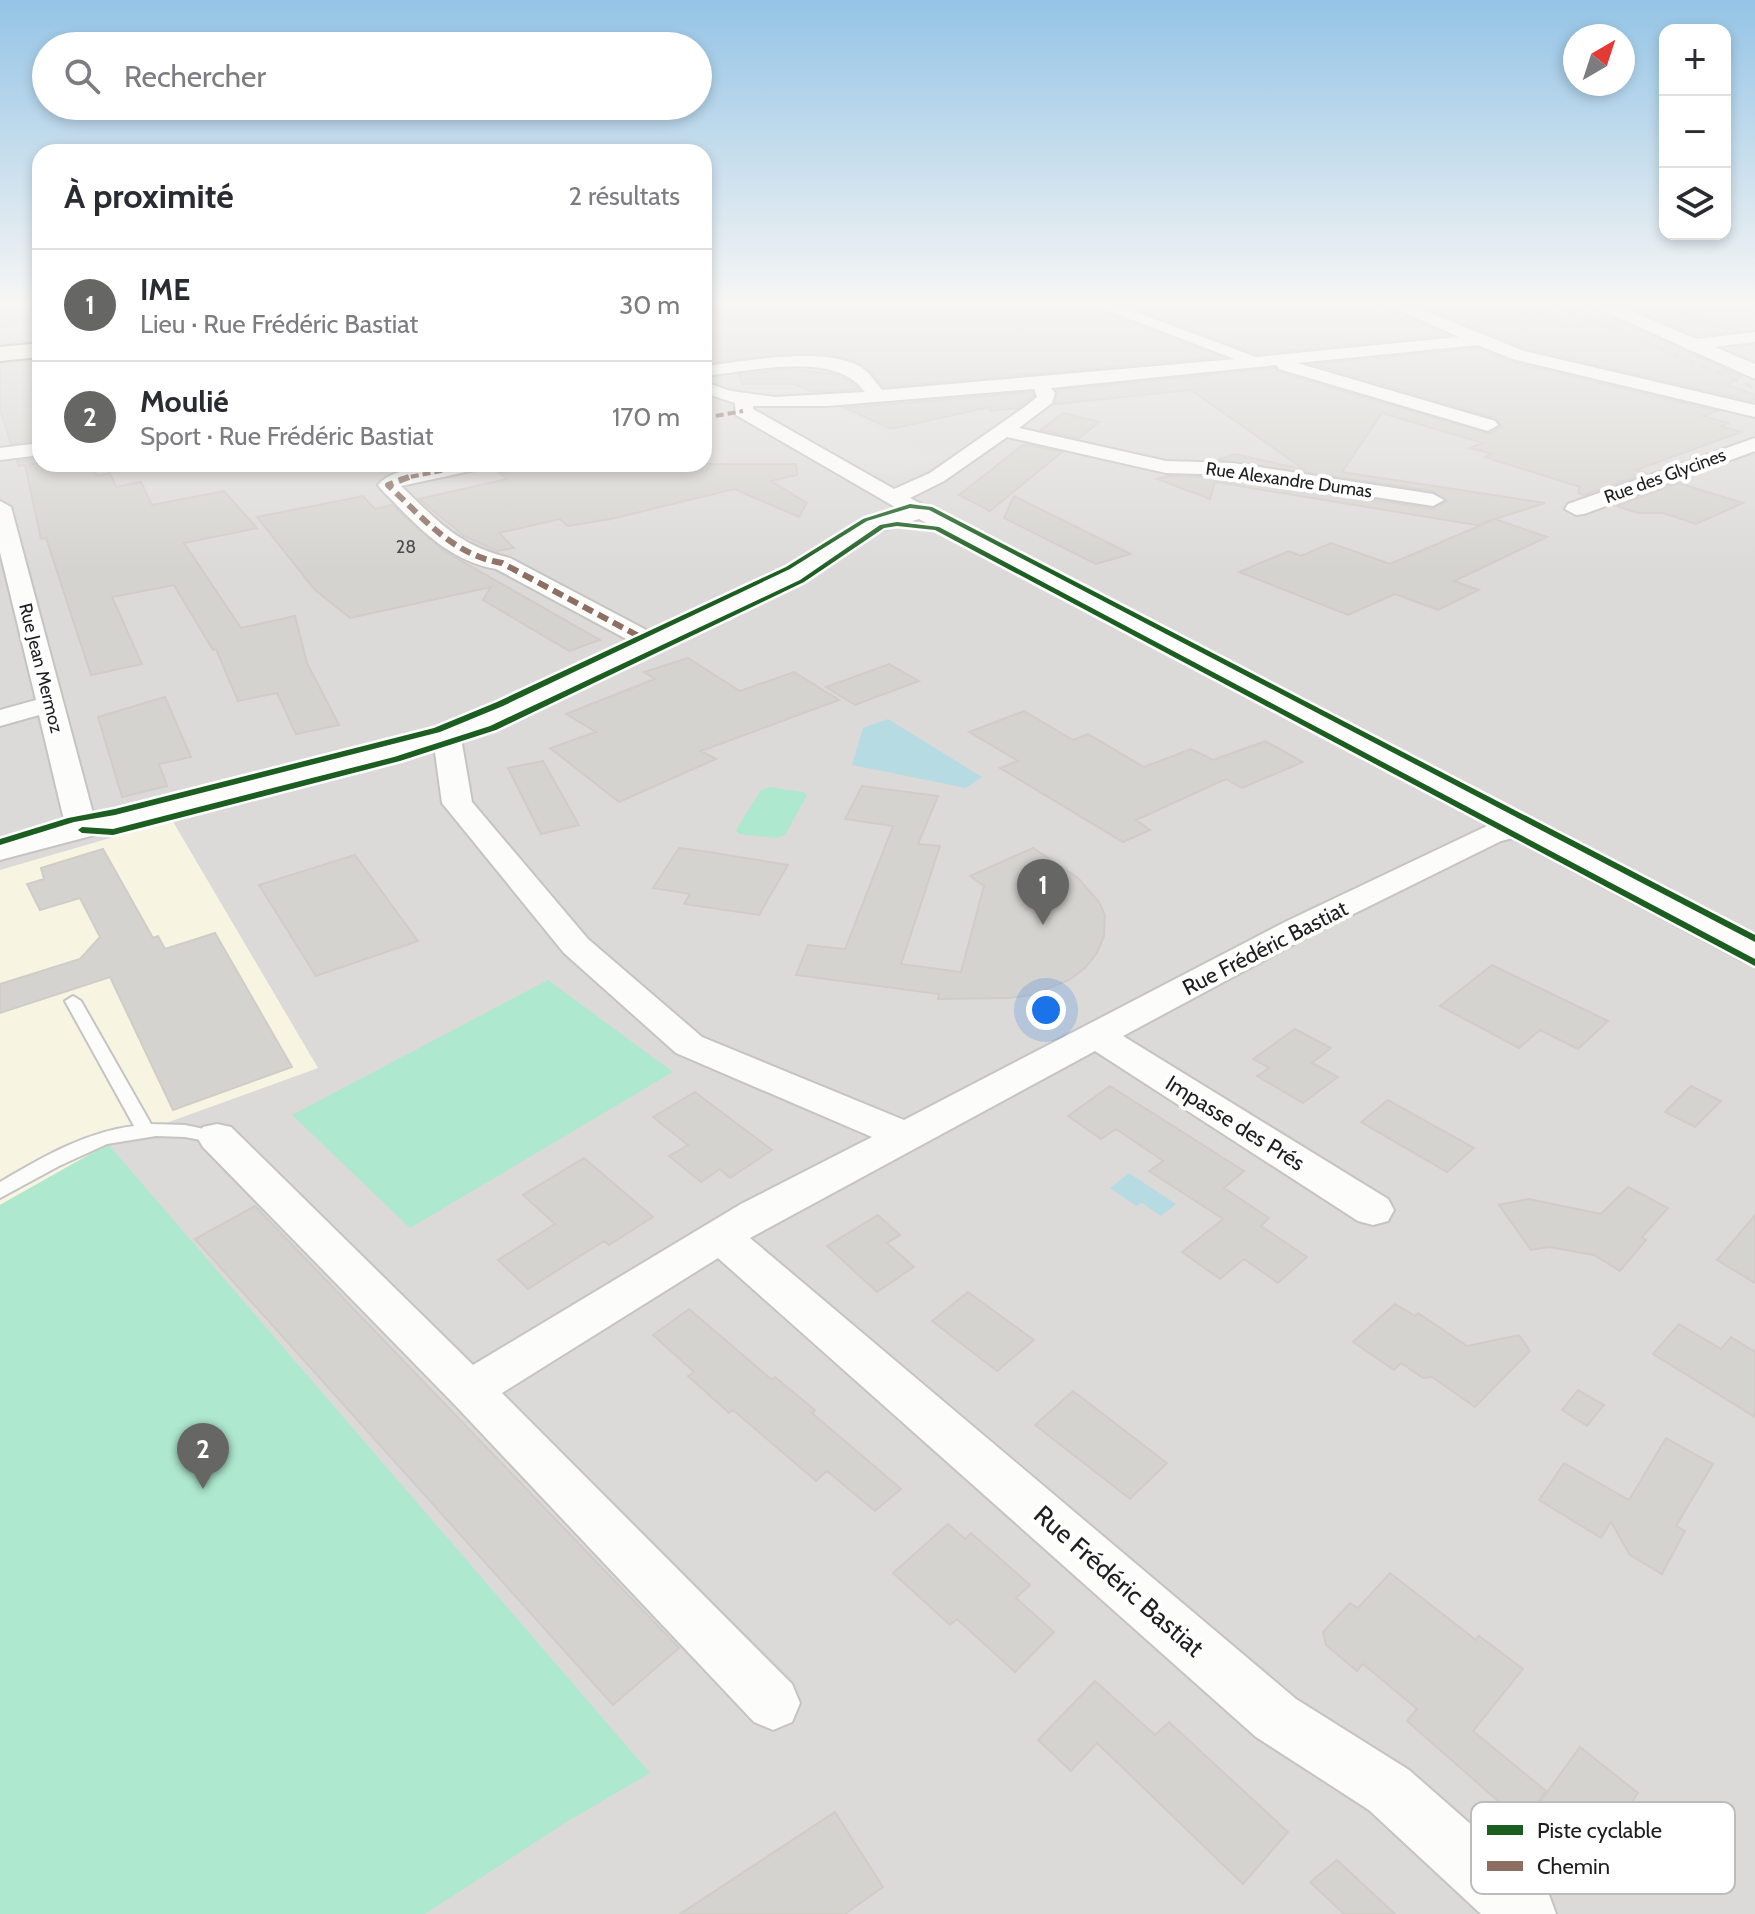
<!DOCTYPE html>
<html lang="fr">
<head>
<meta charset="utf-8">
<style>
  :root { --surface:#fff; --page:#f2f2f3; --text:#2b2b33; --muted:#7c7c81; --line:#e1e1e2; --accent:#666664 }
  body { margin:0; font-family:Cabin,sans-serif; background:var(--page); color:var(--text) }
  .controls { position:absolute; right:24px; top:24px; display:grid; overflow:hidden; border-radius:16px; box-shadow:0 4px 12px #0003 }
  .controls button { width:72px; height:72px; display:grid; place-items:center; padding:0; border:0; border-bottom:2px solid var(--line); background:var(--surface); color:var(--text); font:40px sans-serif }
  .compass { position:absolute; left:1563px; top:24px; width:72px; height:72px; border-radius:50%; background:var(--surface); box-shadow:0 4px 12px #0003; rotate:39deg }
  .you { position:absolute; left:1046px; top:1010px; width:28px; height:28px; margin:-20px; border:6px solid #fff; border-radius:50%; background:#1a73e8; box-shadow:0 0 0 12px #1a73e833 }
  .badge { display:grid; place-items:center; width:52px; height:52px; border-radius:50%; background:var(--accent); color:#fff; font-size:26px; font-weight:700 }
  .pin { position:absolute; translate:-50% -66px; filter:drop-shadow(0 2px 4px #0008) }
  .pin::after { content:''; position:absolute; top:42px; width:28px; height:24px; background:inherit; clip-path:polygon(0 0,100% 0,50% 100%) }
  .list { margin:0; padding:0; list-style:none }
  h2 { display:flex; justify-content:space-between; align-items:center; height:104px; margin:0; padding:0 32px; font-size:34px }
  h2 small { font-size:26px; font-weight:400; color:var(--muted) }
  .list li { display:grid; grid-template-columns:52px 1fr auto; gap:24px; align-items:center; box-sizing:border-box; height:112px; padding:0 32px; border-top:2px solid var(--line) }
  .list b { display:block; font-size:30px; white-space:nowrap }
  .list p { margin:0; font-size:26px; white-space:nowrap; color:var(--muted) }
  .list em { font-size:26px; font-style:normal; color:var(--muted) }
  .icon { flex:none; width:44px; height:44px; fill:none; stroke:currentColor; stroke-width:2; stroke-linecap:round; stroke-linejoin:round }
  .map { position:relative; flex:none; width:1755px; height:1914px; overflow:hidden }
  .search { position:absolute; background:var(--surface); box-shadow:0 4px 12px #0003; left:32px; top:32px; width:680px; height:88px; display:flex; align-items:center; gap:20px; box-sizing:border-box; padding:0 28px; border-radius:44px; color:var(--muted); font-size:30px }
  .panel { position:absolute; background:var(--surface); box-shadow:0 4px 12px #0003; left:32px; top:144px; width:680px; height:328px; border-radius:24px }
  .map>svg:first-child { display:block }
  .residential { fill:#dcdad8 }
  .education { fill:#f7f5e2 }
  .pitch { fill:#aee8ce }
  .parking { fill:#dddcda }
  .water { fill:#b7dbe3 }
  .building { fill:#d5d3cf; stroke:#d0ccc8; stroke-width:2 }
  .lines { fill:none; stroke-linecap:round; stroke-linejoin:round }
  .service-casing { stroke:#c5c4c2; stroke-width:4 }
  .minor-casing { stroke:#c5c4c2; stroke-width:4 }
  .tertiary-casing { stroke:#c5c4c2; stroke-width:4 }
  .secondary-casing { stroke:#96977e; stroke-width:4 }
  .service { fill:#fcfcfb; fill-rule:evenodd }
  .minor { fill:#fcfcfb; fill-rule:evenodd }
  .tertiary { fill:#fcfcfb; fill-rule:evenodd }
  .secondary { fill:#f4f4ea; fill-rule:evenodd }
  .rail { stroke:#cacac9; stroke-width:3; stroke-dasharray:8 8; stroke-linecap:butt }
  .quiet-far1 { stroke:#8d6e63; stroke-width:4; stroke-dasharray:8 4; stroke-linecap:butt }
  .quiet { stroke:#8d6e63; stroke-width:6; stroke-dasharray:11 6; stroke-linecap:butt }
  .cycleway-casing { stroke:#fff; stroke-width:5 }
  .cycleway { fill:#1b5e20; fill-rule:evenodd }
  .labels { text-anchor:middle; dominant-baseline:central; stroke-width:8; stroke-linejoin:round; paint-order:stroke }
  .far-street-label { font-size:18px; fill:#1e1e1e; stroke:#fff }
  .number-label { font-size:18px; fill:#4c4b4a }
  .street-label { font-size:22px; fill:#1e1e1e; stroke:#fff }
  .near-street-label { font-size:26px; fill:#1e1e1e; stroke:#fff }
  .key { fill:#fff; stroke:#bcbcbc; stroke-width:2 }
  .key-label { font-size:22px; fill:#1e1e1e }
</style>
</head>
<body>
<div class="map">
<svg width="1755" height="1914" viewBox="0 0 1755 1914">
  <rect width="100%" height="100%" fill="#edebe6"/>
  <path class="residential" d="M0 304H40V464H704V304H1755V1914H0Z"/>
  <path class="education" d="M172 820 318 1068 108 1144 0 1205V870Z"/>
  <path class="pitch" d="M770 787 803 792 807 795 785 835 776 838 739 834 736 830 761 790Z
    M548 980 673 1072 410 1228 292 1115Z
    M108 1144 650 1773 565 1823 425 1914H0V1205Z"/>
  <path class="parking" d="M842 403V410L913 447 946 457 895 477 882 472 872 474 778 421 788 419 780 415 813 405Z"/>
  <path class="water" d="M888 719 982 777 966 788 852 765 863 728Z
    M1129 1173 1176 1204 1161 1216 1142 1203 1136 1206 1110 1188Z"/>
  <path class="building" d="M704 304H1087L1222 357 883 387 867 368 852 360 832 355 788 354 715 362 704 334Z
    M1123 304H1382L1447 335 1256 354Z
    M1417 304H1518L1565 324 1612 318 1741 376 1728 385 1755 395V399L1750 401 1525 348Z
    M1677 310 1738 331 1697 336 1645 314Z
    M40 316V340L0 344V320Z
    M1478 348 1511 362 1717 411 1703 416 1728 423 1721 426 1741 432 1636 470 1646 473 1584 495 1578 493 1580 487 1485 457 1492 454 1470 448 1483 443 1382 413 1342 472 1545 503 1495 519 1547 537 1454 581 1479 590 1438 610 1395 594 1348 615 1239 572 1289 551 1301 556 1331 543 1390 564 1493 520 1476 525 1215 482 1210 499 1157 479 1168 476 1233 478 1433 509 1447 501 1433 491 1217 460 1235 454 1305 470 1191 390 1055 404 1057 390 1275 368 1278 372 1490 434 1501 426 1496 418 1313 364Z
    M40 360V440L11 444 0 409V364Z
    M790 369 832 374 849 381 858 389 812 392 795 384H743L739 375Z
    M1032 392 1033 396 1018 408 990 411 989 407 891 429 845 408Z
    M1063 413 1099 422 1079 438 1041 430Z
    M1024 444 1062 452 990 511 959 495Z
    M40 458V463L30 464H55L57 468 91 464 97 476 110 473 116 487 141 482 152 505 224 491 257 528 184 543 241 628 295 616 307 663 339 725 296 734 277 693 238 701 216 649 213 650 174 585 112 597 142 664 91 675 46 538 41 539 25 465 18 466 17 461Z
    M541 464H796L797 475 771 481 807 503 799 517 734 489 611 519 568 526 560 519 499 533 514 548 497 551 464 536 419 499 507 479 499 473Z
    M1678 483 1743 503 1696 524 1663 513H1638L1616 506Z
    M363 496 375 509 392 505 444 551 600 640 569 651 483 600 491 587 350 618 314 589 257 517Z
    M1014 496 1131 554 1096 564 1004 518Z
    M688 658 740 691 794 672 839 700 701 751 716 759 619 802 550 748 596 732 566 714 655 679 644 672Z
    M889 664 919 681 855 705 826 687Z
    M165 697 191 757 159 764 167 786 122 797 98 717Z
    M1024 711 1073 740 1088 734 1144 767 1191 749 1213 760 1265 741 1303 762 1242 788 1226 779 1136 820 1150 830 1123 842 1000 768 1018 761 969 732Z
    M543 761 579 825 541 834 508 768Z
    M862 786 938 796 918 844 940 846 901 964 961 972 984 886 970 876 1033 848 1078 878 1099 902 1105 915 1104 936 1097 953 1085 968 1069 980 1031 995 1009 998 938 999 939 994 796 975 808 945 845 949 893 826 845 819Z
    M679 848 709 852 788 865 759 915 684 904 690 894 653 888Z
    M103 849 153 938 158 936 165 949 215 933 292 1067 173 1110 110 977 0 1013V984L80 959 100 937 80 898 40 910 27 884 44 879 41 868Z
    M355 855 418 941 316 976 259 885Z
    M1492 965 1608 1021 1578 1049 1540 1030 1519 1048 1440 1006Z
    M1295 1029 1331 1048 1312 1063 1338 1077 1303 1103 1257 1076 1269 1068 1253 1059Z
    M1110 1086 1244 1171 1224 1188 1269 1218 1261 1226 1307 1257 1278 1283 1244 1259 1220 1279 1182 1252 1223 1219 1149 1171 1163 1161 1116 1129 1101 1139 1068 1116Z
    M1691 1086 1721 1101 1695 1127 1665 1112Z
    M695 1092 748 1132 772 1150 730 1178 720 1169 701 1182 669 1156 688 1145 653 1117Z
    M1388 1100 1474 1148 1447 1172 1361 1122Z
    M584 1158 653 1217 609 1245 604 1241 528 1289 498 1260 555 1224 523 1195Z
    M1628 1187 1668 1208 1642 1237 1646 1240 1620 1271 1594 1255 1549 1247 1531 1250 1499 1205 1529 1199 1601 1214Z
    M255 1206 679 1648 613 1705 195 1239Z
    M878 1215 900 1235 887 1243 914 1267 877 1292 827 1246Z
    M1755 1215V1283L1717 1260Z
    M968 1292 1034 1340 997 1371 932 1321Z
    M1395 1304 1415 1316 1418 1313 1467 1346 1519 1335 1530 1351 1475 1407 1432 1377 1423 1378 1401 1363 1394 1370 1353 1342Z
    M689 1309 772 1380 775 1377 815 1410 812 1413 901 1489 875 1511 827 1471 816 1481 733 1410 729 1413 688 1376 694 1372 653 1335Z
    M1679 1324 1721 1349 1731 1337 1755 1352V1417L1653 1354Z
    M1578 1390 1604 1405 1587 1426 1562 1410Z
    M1073 1391 1167 1463 1130 1499 1035 1425Z
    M1666 1438 1713 1464 1676 1526 1685 1531 1662 1574 1630 1555 1611 1522 1601 1538 1539 1500 1564 1463 1629 1500Z
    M948 1524 965 1539 971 1533 1030 1585 1016 1598 1054 1632 1015 1672 957 1619 950 1625 893 1573Z
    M1390 1573 1476 1640 1479 1636 1523 1669 1473 1731 1546 1791 1522 1822 1407 1721 1417 1709 1363 1664 1357 1671 1326 1645 1323 1632 1350 1603 1358 1608Z
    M1095 1681 1155 1735 1169 1722 1288 1832 1243 1884 1097 1743 1071 1771 1038 1740Z
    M1580 1747 1638 1793 1622 1816 1655 1843 1623 1884 1534 1810Z
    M835 1812 883 1887 845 1914H680Z
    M1337 1860 1395 1914H1344L1310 1882Z"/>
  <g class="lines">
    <defs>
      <path id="service" d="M73 996 81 1001 151 1124 185 1125 223 1133 226 1137 223 1141 217 1143 185 1137 156 1136 107 1144 59 1166 0 1198V1182C41 1158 85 1132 134 1126L65 1001Z"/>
      <path id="minor" d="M1090 304H1114L1256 357 1459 337 1385 304H1408L1524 351 1755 405V417L1512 359 1478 345 1297 363 1495 421 1498 425 1488 431 1279 369 1276 365 1051 388 1055 393 1052 403 1019 428 1166 461 1233 463 1433 494 1444 500 1433 506 1233 475 1166 473 1007 437 944 481 910 498 1755 941V964L1743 961 1513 838 1501 841 1311 935 1123 1036 1388 1199 1394 1210 1388 1221 1373 1225 1358 1221 1095 1051 750 1238 1296 1699 1409 1770 1548 1892 1556 1914H1481L1369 1810 1256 1737 718 1258 502 1393 792 1684 800 1703 792 1722 773 1730 754 1722 453 1403 203 1147 197 1137 203 1127 217 1124 231 1127 473 1365 741 1204 872 1137 676 1053 564 953 442 803 434 745 0 860V842L65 824 39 715 0 726V710L36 700 0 552V501L11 507 94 817 464 720 632 642 496 569C445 560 415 523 381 489L378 485C395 463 461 464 487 464L484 468 401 486C439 522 457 545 510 558L652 633 800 564 864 521 902 511 736 415 735 403 704 393V382L731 391 775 397 865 392C834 349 750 372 704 376V366C745 362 832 343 866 371 872 376 877 384 882 390L1235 359ZM1034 389 1037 397 1026 406 930 473 894 489 753 409V406H827ZM919 519 1489 825 1287 921 904 1120 702 1037 588 939 472 802 461 738 484 732 816 574 880 531Z
        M1755 332V342L1688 350 1680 345 1688 340Z
        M1755 438V451L1584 514 1576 515 1565 509 1568 504Z
        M40 443V455L0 460V448Z"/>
      <path id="tertiary" d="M1588 304H1614L1755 364V379Z"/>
      <path id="secondary" d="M40 343V357L0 361V347Z"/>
    </defs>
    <use href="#service" class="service-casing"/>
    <use href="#minor" class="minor-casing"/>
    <use href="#tertiary" class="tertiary-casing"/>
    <use href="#secondary" class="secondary-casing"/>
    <use href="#service" class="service"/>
    <use href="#minor" class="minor"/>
    <use href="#tertiary" class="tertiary"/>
    <use href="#secondary" class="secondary"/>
    <path class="rail" d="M1553 304 1755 388"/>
    <path class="quiet-far1" d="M704 418 743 411
      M399 479 477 464"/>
    <path class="quiet" d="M409 477 388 485C423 518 453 555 502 563L644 639"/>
    <defs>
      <path id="cycleway" d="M910 504 932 507 1755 935V942L929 510 910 508 867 521 790 569 503 706 440 732 115 815 74 822 0 845V839L68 818 115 809 434 728 497 702 786 567 863 519Z
        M897 522 939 527 1755 959V966L935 530 897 526 884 528 804 582 496 730 400 761 113 835 82 833 78 830 82 827 113 829 394 757 490 726 800 580 880 525Z"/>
    </defs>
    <use href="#cycleway" class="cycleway-casing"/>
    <use href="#cycleway" class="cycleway"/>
  </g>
  <linearGradient id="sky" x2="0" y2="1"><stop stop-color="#94c4e6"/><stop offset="0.53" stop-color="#f7f6f4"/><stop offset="1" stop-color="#f7f6f4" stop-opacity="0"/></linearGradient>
  <rect width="1755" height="572" fill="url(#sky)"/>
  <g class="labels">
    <g class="far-street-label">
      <text transform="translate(1665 476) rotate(-20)">Rue des Glycines</text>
      <text transform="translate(1289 480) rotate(8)">Rue Alexandre Dumas</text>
      <text transform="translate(41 668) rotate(76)">Rue Jean Mermoz</text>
    </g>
    <g class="number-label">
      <text x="406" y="547">28</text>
    </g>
    <g class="street-label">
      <text transform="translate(1265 948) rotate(-27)">Rue Frédéric Bastiat</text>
      <text transform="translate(1235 1123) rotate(32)">Impasse des Prés</text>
    </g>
    <g class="near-street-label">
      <text transform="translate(1119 1581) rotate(41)">Rue Frédéric Bastiat</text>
    </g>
  </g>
  <rect x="1471" y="1802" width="264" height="92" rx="12" class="key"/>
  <rect x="1487" y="1825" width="36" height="10" fill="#1b5e20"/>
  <rect x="1487" y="1861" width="36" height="10" fill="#8d6e63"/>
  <g class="key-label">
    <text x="1537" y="1838">Piste cyclable</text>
    <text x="1537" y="1874">Chemin</text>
  </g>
</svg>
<div class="controls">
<button>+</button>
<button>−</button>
<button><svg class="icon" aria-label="layers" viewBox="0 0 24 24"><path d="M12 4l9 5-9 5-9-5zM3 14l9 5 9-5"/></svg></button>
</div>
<svg class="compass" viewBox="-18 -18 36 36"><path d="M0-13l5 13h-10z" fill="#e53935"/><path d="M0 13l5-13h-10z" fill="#7c7c81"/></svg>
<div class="you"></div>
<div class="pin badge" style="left:1043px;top:925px">1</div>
<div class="pin badge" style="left:203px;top:1489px">2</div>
<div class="search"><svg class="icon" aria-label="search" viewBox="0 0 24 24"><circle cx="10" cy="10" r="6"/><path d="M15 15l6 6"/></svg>Rechercher</div>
<section class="panel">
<h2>À proximité<small>2 résultats</small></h2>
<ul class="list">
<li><span class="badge">1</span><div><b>IME</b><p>Lieu · Rue Frédéric Bastiat</p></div><em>30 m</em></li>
<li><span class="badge">2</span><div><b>Moulié</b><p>Sport · Rue Frédéric Bastiat</p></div><em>170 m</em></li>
</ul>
</section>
</div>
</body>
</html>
